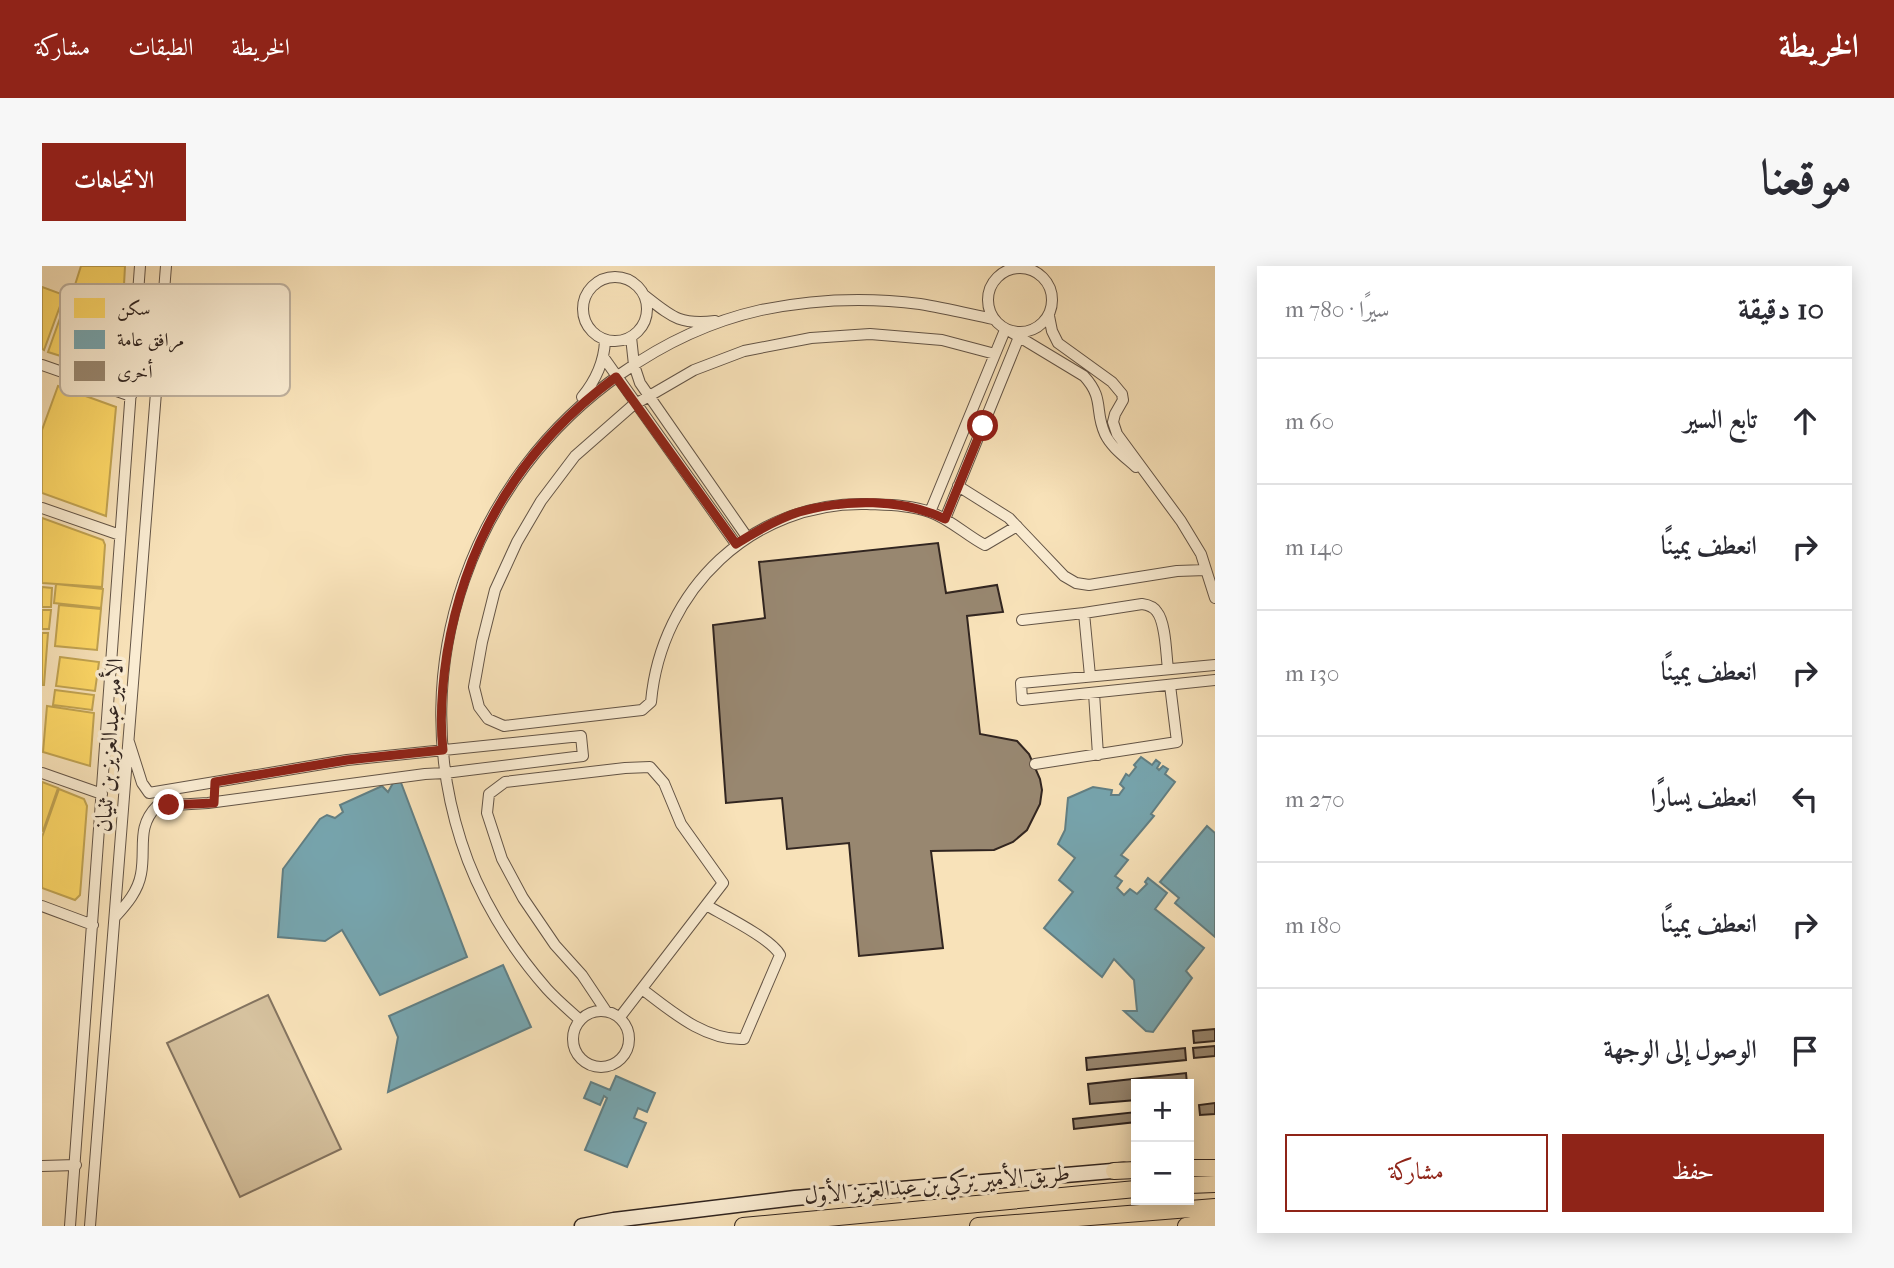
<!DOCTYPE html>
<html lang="ar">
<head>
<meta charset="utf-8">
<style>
  :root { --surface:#fff; --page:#f7f7f7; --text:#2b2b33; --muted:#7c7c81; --line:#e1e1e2; --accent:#8f2418 }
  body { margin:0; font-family:"IM FELL French Canon",Amiri,serif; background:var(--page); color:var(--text); direction:rtl }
  .controls { position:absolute; right:21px; bottom:21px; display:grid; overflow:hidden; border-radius:0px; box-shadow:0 4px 18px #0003 }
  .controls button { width:63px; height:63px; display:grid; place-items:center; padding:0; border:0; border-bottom:2px solid var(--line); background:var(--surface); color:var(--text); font:35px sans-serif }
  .stop { position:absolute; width:21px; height:21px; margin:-16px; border:5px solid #8f2418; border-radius:50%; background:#fff }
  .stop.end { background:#8f2418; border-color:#fff; box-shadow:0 2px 7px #0008 }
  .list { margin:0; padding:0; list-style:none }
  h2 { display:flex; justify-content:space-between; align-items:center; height:91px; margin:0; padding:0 28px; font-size:30px }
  h2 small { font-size:23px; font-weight:400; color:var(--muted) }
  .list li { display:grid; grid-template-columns:46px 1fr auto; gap:21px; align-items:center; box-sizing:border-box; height:126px; padding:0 28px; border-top:2px solid var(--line) }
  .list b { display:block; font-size:26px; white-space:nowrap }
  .list em { font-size:23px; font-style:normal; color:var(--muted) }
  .actions { display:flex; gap:14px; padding:21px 28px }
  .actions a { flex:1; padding:16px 0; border:2px solid var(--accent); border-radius:0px; text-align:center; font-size:24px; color:var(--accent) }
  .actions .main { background:var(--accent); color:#fff }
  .icon { flex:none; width:38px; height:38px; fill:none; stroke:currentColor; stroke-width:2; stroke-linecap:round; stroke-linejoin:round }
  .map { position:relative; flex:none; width:1173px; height:960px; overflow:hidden; direction:ltr; border-radius:0px }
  header { display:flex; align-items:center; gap:42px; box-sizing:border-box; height:98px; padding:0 35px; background:var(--accent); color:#fff }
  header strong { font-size:33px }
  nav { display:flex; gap:38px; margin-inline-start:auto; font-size:24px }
  .intro { display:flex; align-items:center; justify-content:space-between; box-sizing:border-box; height:168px; padding:0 42px }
  h1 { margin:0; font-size:49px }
  .button { padding:18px 32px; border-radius:0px; background:var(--accent); color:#fff; font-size:24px; font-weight:700 }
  main { display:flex; gap:42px; padding:0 42px }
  aside { flex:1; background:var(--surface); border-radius:0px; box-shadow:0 4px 18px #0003 }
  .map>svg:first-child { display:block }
  .green { fill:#d6c29f; stroke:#847460; stroke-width:2 }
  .homes { fill:#ffd966; stroke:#c1a351; stroke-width:2 }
  .public { fill:#76a5af; stroke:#617f84; stroke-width:2 }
  .building { fill:#988770; stroke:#312520; stroke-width:2 }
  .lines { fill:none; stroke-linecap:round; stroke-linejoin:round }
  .street-casing { stroke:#635446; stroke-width:12 }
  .secondary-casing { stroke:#312520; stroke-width:17 }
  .primary-casing { stroke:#312520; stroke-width:18 }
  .street { stroke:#faecd2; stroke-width:10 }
  .secondary { stroke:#faecd2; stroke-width:14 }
  .primary { stroke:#f8e2b9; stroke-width:16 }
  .route { stroke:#8f2418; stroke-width:9 }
  .labels { text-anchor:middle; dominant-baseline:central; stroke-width:7; stroke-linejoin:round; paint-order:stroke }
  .street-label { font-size:23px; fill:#312520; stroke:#faecd2 }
  .key { fill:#faecd2; stroke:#beb09d; stroke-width:2 }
  .key-label { font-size:19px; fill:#312520 }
</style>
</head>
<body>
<header>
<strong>الخريطة</strong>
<nav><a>الخريطة</a><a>الطبقات</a><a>مشاركة</a></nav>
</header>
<div class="intro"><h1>موقعنا</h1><a class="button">الاتجاهات</a></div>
<main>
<aside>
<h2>10 دقيقة<small>سيرًا · 780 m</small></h2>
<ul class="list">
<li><svg class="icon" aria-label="ahead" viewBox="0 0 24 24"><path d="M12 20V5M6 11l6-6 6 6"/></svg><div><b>تابع السير</b></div><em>60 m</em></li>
<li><svg class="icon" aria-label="right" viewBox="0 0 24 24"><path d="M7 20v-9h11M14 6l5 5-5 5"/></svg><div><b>انعطف يمينًا</b></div><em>140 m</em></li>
<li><svg class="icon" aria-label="right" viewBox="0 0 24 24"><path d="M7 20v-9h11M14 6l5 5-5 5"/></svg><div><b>انعطف يمينًا</b></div><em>130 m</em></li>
<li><svg class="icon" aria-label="left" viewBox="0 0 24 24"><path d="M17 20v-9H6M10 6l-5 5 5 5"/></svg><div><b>انعطف يسارًا</b></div><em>270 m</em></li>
<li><svg class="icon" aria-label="right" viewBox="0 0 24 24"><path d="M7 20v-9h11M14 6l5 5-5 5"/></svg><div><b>انعطف يمينًا</b></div><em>180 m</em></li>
<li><svg class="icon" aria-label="arrive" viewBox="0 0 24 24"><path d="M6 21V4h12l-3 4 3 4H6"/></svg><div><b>الوصول إلى الوجهة</b></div></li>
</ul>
<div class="actions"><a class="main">حفظ</a><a>مشاركة</a></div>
</aside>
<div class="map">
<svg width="1173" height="960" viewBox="0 0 1173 960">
  <rect width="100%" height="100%" fill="#f8e2b9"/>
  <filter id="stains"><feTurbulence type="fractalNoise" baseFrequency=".00286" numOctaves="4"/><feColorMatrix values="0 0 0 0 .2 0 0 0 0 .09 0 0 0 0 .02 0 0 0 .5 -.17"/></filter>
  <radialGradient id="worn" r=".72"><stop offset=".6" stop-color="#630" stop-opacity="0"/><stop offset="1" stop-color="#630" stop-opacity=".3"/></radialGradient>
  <path class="green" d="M226 729 299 883 198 931 125 777Z"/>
  <path class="homes" d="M39 0H83L81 38 32 22Z
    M0 21 22 29 2 84 0 83Z
    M28 24 81 39 76 108 6 86Z
    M16 120 74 141 64 250 0 227V164Z
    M0 252 61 274 63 279 60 321 0 317Z
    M14 318 61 323 59 342 12 337Z
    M0 321 10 322 9 341H0Z
    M17 339 59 343 55 384 13 380Z
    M0 344H9L7 363H0Z
    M0 367H6L2 419H0Z
    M18 391 57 396 53 425 14 420Z
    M13 424 52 429 50 444 11 439Z
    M5 440 52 447 48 500 1 486Z
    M0 516 16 522 1 565 0 564Z
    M17 523 42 533 45 540 38 629 33 634 0 622V571Z"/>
  <path class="public" d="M1099 491 1110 499 1114 494 1118 497 1115 502 1117 504 1121 500 1126 503 1123 508 1133 516 1109 548 1112 550 1079 589 1086 594 1073 610 1080 615 1075 622 1082 629 1088 623 1095 628 1105 618 1103 616 1106 612 1125 627 1113 643 1162 682 1144 705 1150 712 1111 766 1104 765 1082 745H1095L1092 714 1072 693 1060 711 1002 662 1031 626 1017 614 1033 592 1016 578 1023 564 1026 532 1051 521 1070 524 1069 529H1077L1082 522 1078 518 1084 508 1087 510 1094 501 1092 499Z
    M358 514 425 691 338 729 300 664 283 675 236 671 241 603 278 553 285 549 293 552 301 546 298 539 340 520 346 526 351 517Z
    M1165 560 1173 567V671L1133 637 1137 632 1118 616Z
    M461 699 489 761 346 826 356 771 347 750Z
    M574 810 613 827 605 846 596 842 592 852 604 857 585 901 543 884 565 832 562 830 558 839 542 832 549 816 568 824Z"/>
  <path class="building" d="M896 277 904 327 955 319 961 346 925 350 938 468 975 475 987 488 998 513 1000 524 998 538 985 564 971 576 952 584 889 585 901 682 817 690 807 577 745 583 740 532 684 537 671 359 723 352 717 296Z
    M1173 763V775L1152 777 1151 765Z
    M1173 780V790L1152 792 1151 782Z
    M1143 782 1144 794 1045 804 1044 792Z
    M1144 807 1145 818H1094V834L1048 838 1046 818Z
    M1173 837V848L1158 849 1157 839Z
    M1094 846V856L1032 863 1031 853Z"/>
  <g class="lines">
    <defs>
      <path id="street" d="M946 34a32 32 0 1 1 64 0a32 32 0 1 1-64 0Z
        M541 43a32 32 0 1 1 64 0a32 32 0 1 1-64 0Z
        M602 29C630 51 637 59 673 55
        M1007 50 1010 65 1016 77 1070 116 1080 128 1081 134 1073 148 1071 156 1075 168 1139 255 1159 288 1173 332
        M94 53 120 54
        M969 66 1042 110C1063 133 1052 144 1063 168 1069 181 1083 191 1094 201
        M589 71 592 99 598 117 705 271
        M953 88 900 74 828 68 769 72 702 85 652 104 590 140 533 190 499 235 475 276 453 324 440 376 432 421 437 441 446 453 462 460 600 444 609 436C619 323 711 235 825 238 846 239 869 239 888 246 908 253 924 269 943 279L975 260
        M562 92 694 278
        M0 99 89 130
        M540 131C554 114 562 97 563 75
        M916 220 967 252 1022 310 1034 317 1047 319 1135 305 1164 304
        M0 242 78 269
        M888 246 963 64
        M903 253 977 71
        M1042 347 1100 338C1107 339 1112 341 1115 346 1124 357 1124 389 1126 403
        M980 354 1042 347 1048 410
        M1173 399 979 417 980 434 1173 414
        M1052 427 1056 489
        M993 498 1135 476 1128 419
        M0 507 60 528
        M0 640 51 659
        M73 651C85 638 96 625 99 608 104 582 94 561 115 540L166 537 383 508 403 507 541 490 539 470 305 494 107 527 100 517 87 476
        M600 723C629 745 663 775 702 773L738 689C730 673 681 649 664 639
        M531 773a28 28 0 1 1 56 0a28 28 0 1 1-56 0Z
        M564 745 540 709 513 679 481 632 460 593 445 547 447 528 463 516 583 502 608 501 622 517 639 558 681 617 578 751
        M538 754C527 744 515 734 505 723 468 681 436 629 419 575 363 400 429 212 580 107 621 78 670 55 719 44 772 33 825 31 878 38 903 42 927 48 951 53
        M0 900 34 899
        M28 960 98 0
        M48 960 124 0"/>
      <path id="secondary" d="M540 960 572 954 753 932 1082 904"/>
      <path id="primary" d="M1147 902H1173
        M1072 905 1094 904
        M1147 919 1173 918
        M701 960 1094 923
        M936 960 1173 941
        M1144 960 1173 955"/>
    </defs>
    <use href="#street" class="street-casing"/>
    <use href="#secondary" class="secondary-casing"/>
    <use href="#primary" class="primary-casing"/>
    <use href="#street" class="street"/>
    <use href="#secondary" class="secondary"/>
    <use href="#primary" class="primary"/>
  </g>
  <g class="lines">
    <path class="route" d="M127 539 172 537 173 516 305 494 401 484C397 451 400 420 405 387 424 272 480 180 574 111L694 278C713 266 735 253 757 246 803 233 860 232 903 253L941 160"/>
  </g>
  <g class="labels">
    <g class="street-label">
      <text transform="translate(67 479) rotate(-86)">الأمير عبدالعزيز بن ثنيان</text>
      <text transform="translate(895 918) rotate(-5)">طريق الأمير تركي بن عبدالعزيز الأول</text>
    </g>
  </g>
  <rect x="18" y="18" width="230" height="112" rx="10" class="key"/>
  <rect x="32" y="32" width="31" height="20" fill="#ffd966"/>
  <rect x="32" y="64" width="31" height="19" fill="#76a5af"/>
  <rect x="32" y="95" width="31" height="20" fill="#988770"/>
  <g class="key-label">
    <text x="75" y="49">سكن</text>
    <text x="75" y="80">مرافق عامة</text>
    <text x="75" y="112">أخرى</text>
  </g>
  <rect width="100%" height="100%" filter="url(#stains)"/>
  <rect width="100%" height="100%" fill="url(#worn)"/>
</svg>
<div class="controls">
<button>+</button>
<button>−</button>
</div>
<div class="stop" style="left:941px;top:160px"></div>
<div class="stop end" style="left:127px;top:539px"></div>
</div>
</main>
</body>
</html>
